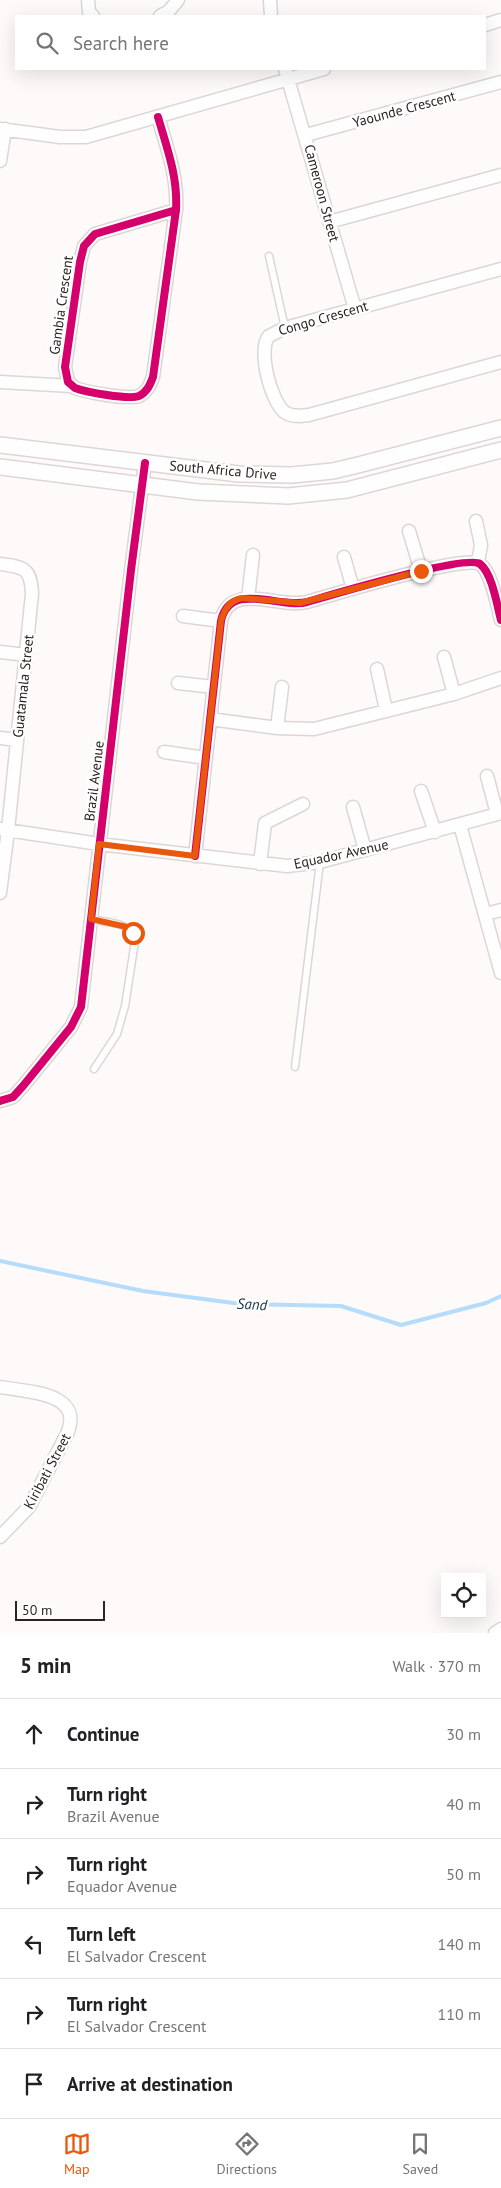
<!DOCTYPE html>
<html lang="en">
<head>
<meta charset="utf-8">
<style>
  :root { --surface:#fff; --page:#f2f2f2; --text:#202124; --muted:#757577; --line:#e0e0e0; --accent:#ea580c }
  body { margin:0; font-family:"PT Sans",sans-serif; background:var(--page); color:var(--text) }
  .controls { position:absolute; right:15px; bottom:15px; display:grid; overflow:hidden; border-radius:0px; box-shadow:0 5px 20px #0002 }
  .controls button { width:45px; height:45px; display:grid; place-items:center; padding:0; border:0; border-bottom:1px solid var(--line); background:var(--surface); color:var(--text); font:25px sans-serif }
  .scale { position:absolute; left:15px; bottom:12px; width:90px; box-sizing:border-box; padding-left:5px; border:2px solid #2c2421; border-top:0; font-size:14px; line-height:18px; white-space:nowrap; color:#2c2421; -webkit-text-stroke:4px #fff; paint-order:stroke }
  .stop { position:absolute; width:15px; height:15px; margin:-11px; border:4px solid #ea580c; border-radius:50%; background:#fff }
  .stop.end { background:#ea580c; border-color:#fff; box-shadow:0 1px 5px #0008 }
  .list { margin:0; padding:0; list-style:none }
  h2 { display:flex; justify-content:space-between; align-items:center; height:65px; margin:0; padding:0 20px; font-size:21px }
  h2 small { font-size:16px; font-weight:400; color:var(--muted) }
  .list li { display:grid; grid-template-columns:32px 1fr auto; gap:15px; align-items:center; box-sizing:border-box; height:70px; padding:0 20px; border-top:1px solid var(--line) }
  .list b { display:block; font-size:19px; white-space:nowrap }
  .list p { margin:0; font-size:16px; white-space:nowrap; color:var(--muted) }
  .list em { font-size:16px; font-style:normal; color:var(--muted) }
  .icon { flex:none; width:28px; height:28px; fill:none; stroke:currentColor; stroke-width:2; stroke-linecap:round; stroke-linejoin:round }
  .map { position:relative; flex:none; width:501px; height:1633px; overflow:hidden }
  .search { position:absolute; background:var(--surface); box-shadow:0 5px 20px #0002; left:15px; right:15px; top:15px; height:55px; display:flex; align-items:center; gap:12px; box-sizing:border-box; padding:0 18px; border-radius:0px; color:var(--muted); font-size:19px }
  .sheet { height:485px; background:var(--surface) }
  nav { display:flex; justify-content:space-around; align-items:center; box-sizing:border-box; height:70px; border-top:1px solid var(--line); background:var(--surface); font-size:14px; color:var(--muted) }
  nav a { display:grid; justify-items:center; gap:2px }
  nav .on { color:var(--accent) }
  .map>svg:first-child { display:block }
  .lines { fill:none; stroke-linecap:round; stroke-linejoin:round }
  .stream { stroke:#b6dcfb; stroke-width:4 }
  .service-casing { stroke:#dcd7d5; stroke-width:9 }
  .minor-casing { stroke:#dcd7d5; stroke-width:15 }
  .tertiary-casing { stroke:#dcd7d5; stroke-width:18 }
  .service { stroke:#fffefe; stroke-width:6 }
  .minor { stroke:#fffefe; stroke-width:12 }
  .tertiary { stroke:#fffefe; stroke-width:15 }
  .cycleway-casing { stroke:#fff; stroke-width:11 }
  .cycleway { stroke:#d6006c; stroke-width:8 }
  .route { stroke:#ea580c; stroke-width:6 }
  .labels { text-anchor:middle; dominant-baseline:central; stroke-width:5; stroke-linejoin:round; paint-order:stroke }
  .street-label { font-size:14px; fill:#2c2421; stroke:#fff }
  .water-label { font-size:15px; font-style:italic; fill:#17354c; stroke:#fff }
</style>
</head>
<body>
<div class="map">
<svg width="501" height="1633" viewBox="0 0 501 1633">
  <rect width="100%" height="100%" fill="#fdfaf9"/>
  <g class="lines">
    <path class="stream" d="M0 1261 143 1291 241 1304 341 1306 401 1325 486 1303 501 1296"/>
    <defs>
      <path id="service" d="M269 256 285 328
        M91 919C109 923 130 921 135 941L125 1006 117 1034 94 1069
        M295 1067 320 862"/>
      <path id="minor" d="M88 0 89 12 93 16
        M270 0 271 16
        M160 16 169 11 178 0
        M485 25 501 20
        M285 69 355 309
        M158 117C167 148 178 177 176 210L153 377C150 385 147 392 139 396 128 400 86 392 75 388L68 382 65 367 80 262 84 246 95 234 176 210
        M0 129 60 137H86L324 69
        M306 135 501 82
        M0 161 5 129
        M329 222 501 175
        M501 269 285 328 269 336C257 349 271 404 286 413 293 417 301 416 309 415L501 362
        M0 382 72 386
        M476 521 481 545 478 562
        M409 531 421 571
        M344 557 353 589
        M0 564C24 567 31 568 32 594L8 830 0 893
        M248 599 253 555
        M183 616 221 621
        M0 652 26 655
        M444 657 454 694
        M377 669 386 710
        M178 683 214 687
        M210 719 277 728 314 729 454 694 501 678
        M277 728 282 687
        M0 738 17 740
        M164 752 206 758
        M487 776 497 814
        M421 791 435 832
        M353 807 365 850
        M460 825 501 973
        M0 829 99 844 287 866 320 862 501 813
        M195 856 221 621C230 580 279 609 307 602 331 595 467 554 480 564 492 573 497 605 501 620
        M260 864 265 823 303 804
        M486 914 501 910
        M0 1101 13 1097 23 1086 71 1027 81 1007 131 570 145 463
        M0 1387C27 1392 85 1392 67 1434L29 1507 0 1537
        M495 1633 501 1629"/>
      <path id="tertiary" d="M0 445 239 474 292 475 333 471 358 465 501 428
        M0 467 198 492 288 496 347 490 501 450"/>
    </defs>
    <use href="#service" class="service-casing"/>
    <use href="#minor" class="minor-casing"/>
    <use href="#tertiary" class="tertiary-casing"/>
    <use href="#service" class="service"/>
    <use href="#minor" class="minor"/>
    <use href="#tertiary" class="tertiary"/>
    <defs>
      <path id="cycleway" d="M158 117C167 148 178 177 176 210L153 377C150 385 147 392 139 396 128 400 86 392 75 388L68 382 65 367 80 262 84 246 95 234 176 210
        M195 856 221 621C230 580 279 609 307 602 331 595 467 554 480 564 492 573 497 605 501 620
        M0 1101 13 1097 23 1086 71 1027 81 1007 131 570 145 463"/>
    </defs>
    <use href="#cycleway" class="cycleway-casing"/>
    <use href="#cycleway" class="cycleway"/>
  </g>
  <g class="lines">
    <path class="route" d="M133 933 127 927 91 919 99 844 195 856 221 621C224 610 230 600 242 598L300 603 421 571"/>
  </g>
  <g class="labels">
    <g class="street-label">
      <text transform="translate(404 109) rotate(-15)">Yaounde Crescent</text>
      <text transform="translate(322 193) rotate(75)">Cameroon Street</text>
      <text transform="translate(61 305) rotate(-82)">Gambia Crescent</text>
      <text transform="translate(323 318) rotate(-16)">Congo Crescent</text>
      <text transform="translate(223 470) rotate(5)">South Africa Drive</text>
      <text transform="translate(23 686) rotate(-84)">Guatamala Street</text>
      <text transform="translate(94 781) rotate(-83)">Brazil Avenue</text>
      <text transform="translate(341 854) rotate(-12)">Equador Avenue</text>
      <text transform="translate(47 1471) rotate(-62)">Kiribati Street</text>
    </g>
    <g class="water-label">
      <text transform="translate(252 1304) rotate(3)">Sand</text>
    </g>
  </g>
</svg>
<div class="controls">
<button><svg class="icon" aria-label="locate" viewBox="0 0 24 24"><circle cx="12" cy="12" r="6"/><path d="M12 2v4M12 18v4M2 12h4M18 12h4"/></svg></button>
</div>
<div class="scale">50 m</div>
<div class="stop" style="left:133px;top:933px"></div>
<div class="stop end" style="left:421px;top:571px"></div>
<div class="search"><svg class="icon" aria-label="search" viewBox="0 0 24 24"><circle cx="10" cy="10" r="6"/><path d="M15 15l6 6"/></svg>Search here</div>
</div>
<section class="sheet">
<h2>5 min<small>Walk · 370 m</small></h2>
<ul class="list">
<li><svg class="icon" aria-label="ahead" viewBox="0 0 24 24"><path d="M12 20V5M6 11l6-6 6 6"/></svg><div><b>Continue</b></div><em>30 m</em></li>
<li><svg class="icon" aria-label="right" viewBox="0 0 24 24"><path d="M7 20v-9h11M14 6l5 5-5 5"/></svg><div><b>Turn right</b><p>Brazil Avenue</p></div><em>40 m</em></li>
<li><svg class="icon" aria-label="right" viewBox="0 0 24 24"><path d="M7 20v-9h11M14 6l5 5-5 5"/></svg><div><b>Turn right</b><p>Equador Avenue</p></div><em>50 m</em></li>
<li><svg class="icon" aria-label="left" viewBox="0 0 24 24"><path d="M17 20v-9H6M10 6l-5 5 5 5"/></svg><div><b>Turn left</b><p>El Salvador Crescent</p></div><em>140 m</em></li>
<li><svg class="icon" aria-label="right" viewBox="0 0 24 24"><path d="M7 20v-9h11M14 6l5 5-5 5"/></svg><div><b>Turn right</b><p>El Salvador Crescent</p></div><em>110 m</em></li>
<li><svg class="icon" aria-label="arrive" viewBox="0 0 24 24"><path d="M6 21V4h12l-3 4 3 4H6"/></svg><div><b>Arrive at destination</b></div></li>
</ul>
</section>
<nav>
<a class="on"><svg class="icon" aria-label="map" viewBox="0 0 24 24"><path d="M3 6l6-2 6 2 6-2v14l-6 2-6-2-6 2zM9 4v14M15 6v14"/></svg>Map</a>
<a><svg class="icon" aria-label="directions" viewBox="0 0 24 24"><path d="M12 3l9 9-9 9-9-9zM9 14v-3h6M13 9l2 2-2 2"/></svg>Directions</a>
<a><svg class="icon" aria-label="saved" viewBox="0 0 24 24"><path d="M7 4h10v16l-5-4-5 4z"/></svg>Saved</a>
</nav>
</body>
</html>
